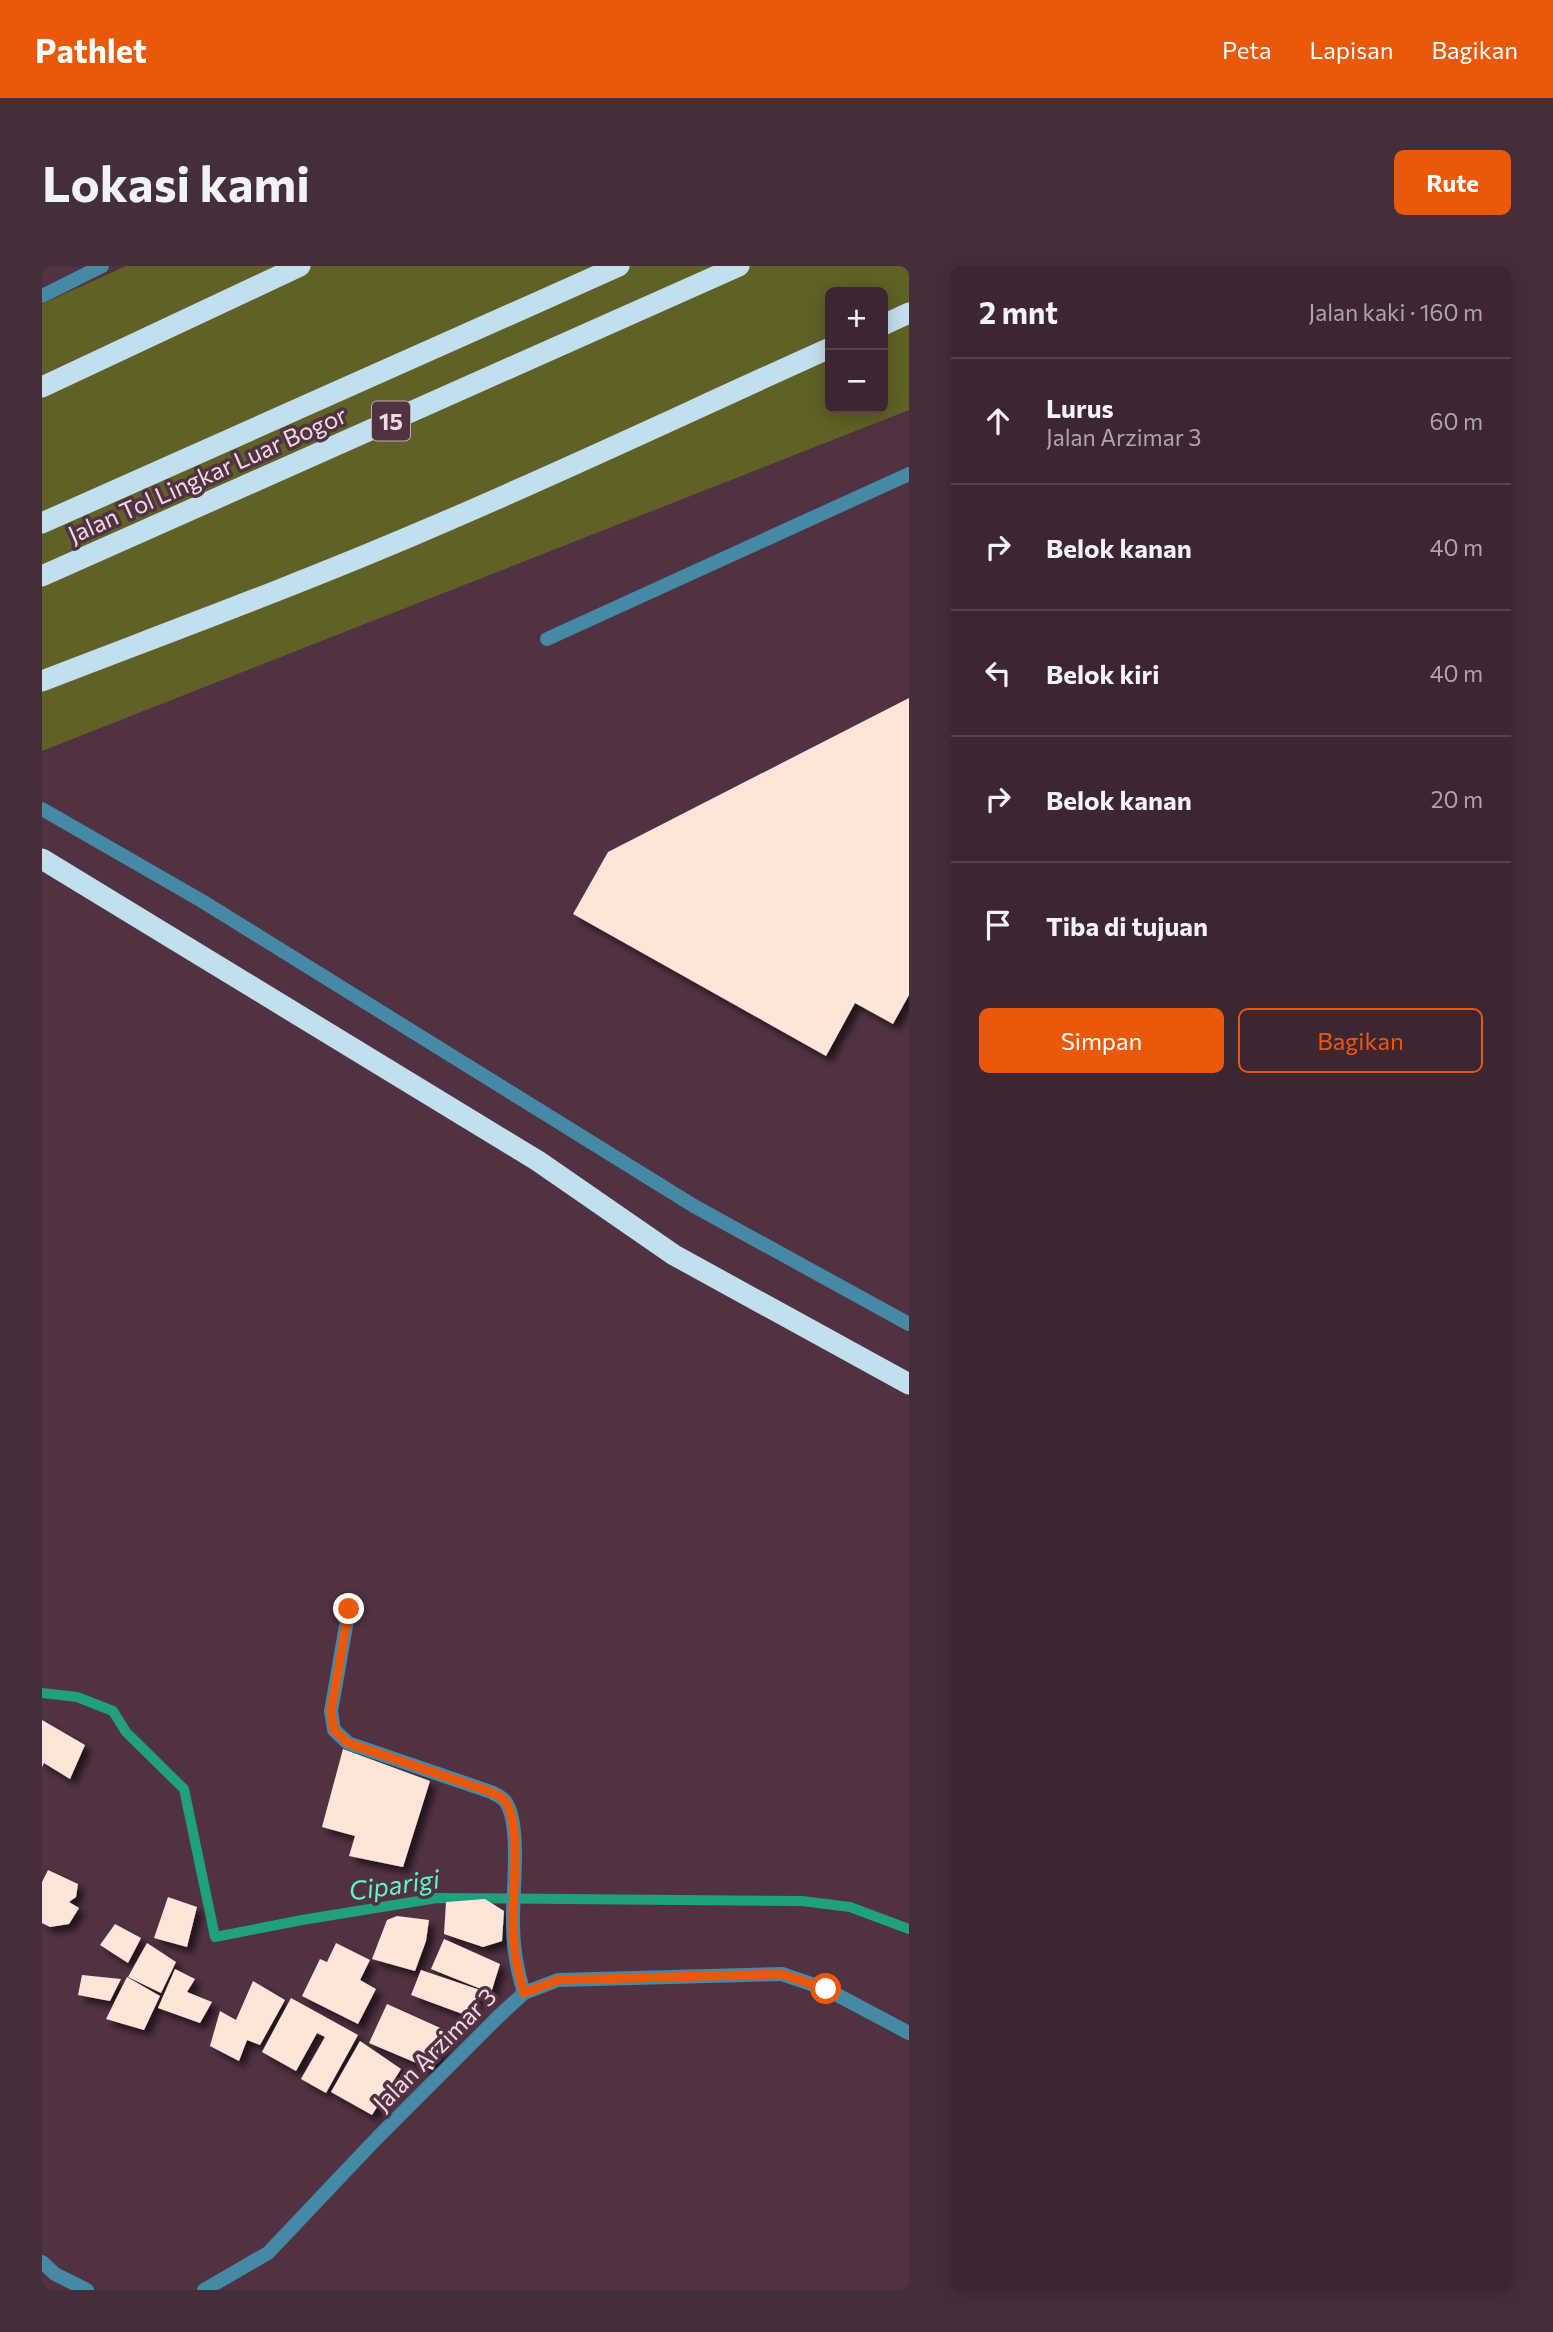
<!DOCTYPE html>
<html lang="id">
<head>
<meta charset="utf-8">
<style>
  :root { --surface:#3d2632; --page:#442e3a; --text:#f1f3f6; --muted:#ada5ac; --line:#56434d; --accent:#ea580c }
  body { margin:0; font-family:Commissioner,sans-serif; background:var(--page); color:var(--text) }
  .controls { position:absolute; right:21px; top:21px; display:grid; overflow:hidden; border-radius:10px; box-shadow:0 4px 18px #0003 }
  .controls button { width:63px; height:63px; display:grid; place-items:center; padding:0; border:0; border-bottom:2px solid var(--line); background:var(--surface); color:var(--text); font:35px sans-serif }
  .stop { position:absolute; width:21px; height:21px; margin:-16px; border:5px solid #ea580c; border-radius:50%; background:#fff }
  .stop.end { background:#ea580c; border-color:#fff; box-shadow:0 2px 7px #0008 }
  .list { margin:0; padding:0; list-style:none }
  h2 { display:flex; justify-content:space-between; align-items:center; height:91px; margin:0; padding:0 28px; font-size:30px }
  h2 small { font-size:23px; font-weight:400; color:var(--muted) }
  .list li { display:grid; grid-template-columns:46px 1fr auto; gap:21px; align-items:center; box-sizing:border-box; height:126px; padding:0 28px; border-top:2px solid var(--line) }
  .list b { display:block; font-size:26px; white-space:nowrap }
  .list p { margin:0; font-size:23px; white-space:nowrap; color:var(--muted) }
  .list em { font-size:23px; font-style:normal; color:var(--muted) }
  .actions { display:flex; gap:14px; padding:21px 28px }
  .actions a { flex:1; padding:16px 0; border:2px solid var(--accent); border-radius:10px; text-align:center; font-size:24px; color:var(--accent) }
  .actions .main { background:var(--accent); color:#fff }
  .icon { flex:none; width:38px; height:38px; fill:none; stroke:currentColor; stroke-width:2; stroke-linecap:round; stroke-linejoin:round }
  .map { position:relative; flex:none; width:867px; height:2024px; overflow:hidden; border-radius:10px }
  header { display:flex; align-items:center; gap:42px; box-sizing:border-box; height:98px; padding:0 35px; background:var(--accent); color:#fff }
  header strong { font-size:33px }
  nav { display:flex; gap:38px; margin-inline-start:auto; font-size:24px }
  .intro { display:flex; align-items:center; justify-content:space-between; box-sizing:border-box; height:168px; padding:0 42px }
  h1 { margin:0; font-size:49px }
  .button { padding:18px 32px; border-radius:10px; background:var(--accent); color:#fff; font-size:24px; font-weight:700 }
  main { display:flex; gap:42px; padding:0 42px }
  aside { flex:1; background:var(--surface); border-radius:10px; box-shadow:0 4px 18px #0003 }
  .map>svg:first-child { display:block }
  .green { fill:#616026; fill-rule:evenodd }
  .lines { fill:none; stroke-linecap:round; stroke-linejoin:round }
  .stream { stroke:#20a07c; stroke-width:10 }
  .building { fill:#fde5d9; filter:url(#shadow) }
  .lane { stroke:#4589a5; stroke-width:14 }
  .street { stroke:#4589a5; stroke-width:14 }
  .highway { stroke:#c2dfed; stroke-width:21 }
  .route { stroke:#ea580c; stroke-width:9 }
  .labels { text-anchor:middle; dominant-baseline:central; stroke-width:7; stroke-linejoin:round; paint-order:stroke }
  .shield { fill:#513242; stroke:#c0a8b3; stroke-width:2 }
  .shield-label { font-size:23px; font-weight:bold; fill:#efdae4 }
  .street-label { font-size:24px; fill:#efdae4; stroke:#513242 }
  .water-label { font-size:26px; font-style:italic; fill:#5cf8c6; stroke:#513242 }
</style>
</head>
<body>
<header>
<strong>Pathlet</strong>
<nav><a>Peta</a><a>Lapisan</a><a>Bagikan</a></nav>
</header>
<div class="intro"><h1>Lokasi kami</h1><a class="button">Rute</a></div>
<main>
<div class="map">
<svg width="867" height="2024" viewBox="0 0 867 2024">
  <defs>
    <filter id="shadow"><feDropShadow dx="6" dy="6" stdDeviation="3.5" flood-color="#0009"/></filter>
  </defs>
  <rect width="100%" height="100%" fill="#513242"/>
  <path class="green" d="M84 0H867V144L0 485V38ZM788 26H841V142H788Z"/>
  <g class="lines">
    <path class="stream" d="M0 1427 35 1431 71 1445 84 1466 142 1523 173 1671 260 1654 395 1632 760 1635 808 1641 867 1663"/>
  </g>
  <path class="building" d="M867 432V729L851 758 813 737 784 790 531 648 566 586Z
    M0 1454 43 1479 28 1513 2 1497 0 1501Z
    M301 1483 388 1515 361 1601 307 1590 313 1570 280 1561Z
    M6 1604 36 1618 34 1631 27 1636 37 1642 27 1658 8 1661 0 1657V1616Z
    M126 1631 155 1641 145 1681 112 1672Z
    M443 1633 462 1645 460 1675 441 1681 402 1668 404 1636Z
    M355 1650 387 1654 384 1675 373 1705 330 1693 345 1654Z
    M73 1658 99 1672 86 1697 58 1679Z
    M402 1673 458 1698 449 1727 389 1703Z
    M105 1677 134 1696 119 1727 86 1711Z
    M294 1677 328 1694 318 1714 334 1723 316 1758 260 1730 278 1693 285 1696Z
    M133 1703 153 1713 145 1726 170 1736 158 1757 116 1742Z
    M379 1704 438 1724 426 1750 369 1729Z
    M40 1709 79 1713 68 1735 36 1729Z
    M85 1711 118 1730 102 1764 64 1753Z
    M211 1715 243 1734 218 1779 205 1774 197 1795 168 1780 178 1745 194 1754Z
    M249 1732 316 1769 284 1827 259 1813 283 1771 275 1767 254 1805 220 1786Z
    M345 1738 405 1765 391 1804 327 1777Z
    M318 1775 359 1803 330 1849 289 1826Z"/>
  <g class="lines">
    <path class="lane" d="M505 373 867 208
      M0 543 160 635 652 940 867 1058
      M307 1343 289 1445 292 1464 306 1477 449 1526C453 1528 460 1531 463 1535 480 1557 470 1630 471 1658 471 1681 475 1704 482 1727"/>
    <path class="street" d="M0 30 60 0
      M0 1996 13 2008 45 2024
      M162 2024 226 1987 335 1872 457 1750 482 1727 516 1714 740 1708 784 1723 867 1767"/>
    <path class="highway" d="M841 59 867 47
      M0 121 258 0
      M0 257 577 0
      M0 310 697 0
      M0 415C127 366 255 319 381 265 518 207 652 143 788 82
      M0 593 496 895 632 989 867 1118"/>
  </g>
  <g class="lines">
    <path class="route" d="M307 1343 289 1445 292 1464 306 1477 449 1526C453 1528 460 1531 463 1535 480 1557 470 1630 471 1658 471 1681 475 1704 482 1727L516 1714 740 1708 784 1723"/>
  </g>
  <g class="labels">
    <rect class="shield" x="330" y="135.5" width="38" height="39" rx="5"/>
    <g class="shield-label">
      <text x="349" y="155">15</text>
    </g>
    <g class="street-label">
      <text transform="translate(165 208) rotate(-24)">Jalan Tol Lingkar Luar Bogor</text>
      <text transform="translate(392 1783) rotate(-45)">Jalan Arzimar 3</text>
    </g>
    <g class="water-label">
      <text transform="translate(352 1618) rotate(-8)">Ciparigi</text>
    </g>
  </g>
</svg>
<div class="controls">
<button>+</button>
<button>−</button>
</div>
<div class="stop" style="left:784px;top:1723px"></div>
<div class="stop end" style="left:307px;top:1343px"></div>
</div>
<aside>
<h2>2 mnt<small>Jalan kaki · 160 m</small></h2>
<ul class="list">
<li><svg class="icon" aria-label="ahead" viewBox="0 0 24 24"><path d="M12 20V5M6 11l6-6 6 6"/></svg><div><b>Lurus</b><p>Jalan Arzimar 3</p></div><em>60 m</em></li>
<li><svg class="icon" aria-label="right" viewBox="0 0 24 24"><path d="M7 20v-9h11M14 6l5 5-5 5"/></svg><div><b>Belok kanan</b></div><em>40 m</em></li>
<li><svg class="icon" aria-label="left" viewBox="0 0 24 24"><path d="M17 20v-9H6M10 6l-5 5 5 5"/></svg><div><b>Belok kiri</b></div><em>40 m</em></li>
<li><svg class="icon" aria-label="right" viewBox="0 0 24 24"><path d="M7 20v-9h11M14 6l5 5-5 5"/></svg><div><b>Belok kanan</b></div><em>20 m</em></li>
<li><svg class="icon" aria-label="arrive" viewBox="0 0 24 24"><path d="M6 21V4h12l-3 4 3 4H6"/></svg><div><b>Tiba di tujuan</b></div></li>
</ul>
<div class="actions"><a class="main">Simpan</a><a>Bagikan</a></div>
</aside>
</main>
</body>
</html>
